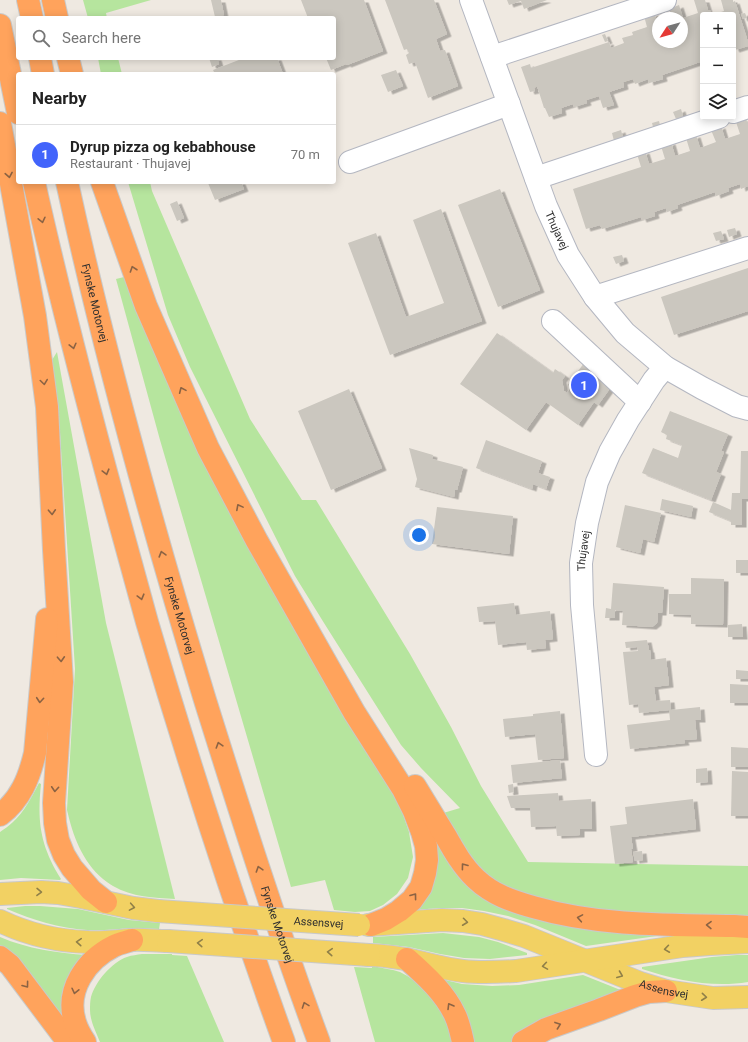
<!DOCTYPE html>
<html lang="en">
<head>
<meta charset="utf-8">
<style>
  :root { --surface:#fff; --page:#f6f6f6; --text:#222; --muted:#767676; --line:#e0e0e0; --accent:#4264fb }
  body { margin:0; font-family:Roboto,sans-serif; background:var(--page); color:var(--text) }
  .controls { position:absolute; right:12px; top:12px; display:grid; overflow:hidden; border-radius:4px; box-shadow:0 2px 10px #0003 }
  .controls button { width:36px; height:36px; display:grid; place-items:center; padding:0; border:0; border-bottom:1px solid var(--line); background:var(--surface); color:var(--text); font:20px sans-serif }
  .compass { position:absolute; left:652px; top:12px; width:36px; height:36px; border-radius:50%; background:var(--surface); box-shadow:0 2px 10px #0003; rotate:234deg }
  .you { position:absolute; left:419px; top:535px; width:14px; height:14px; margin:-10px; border:3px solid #fff; border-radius:50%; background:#1a73e8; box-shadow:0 0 0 6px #1a73e833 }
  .badge { display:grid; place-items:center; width:26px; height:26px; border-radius:50%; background:var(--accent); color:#fff; font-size:13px; font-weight:700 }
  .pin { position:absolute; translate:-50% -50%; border:2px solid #fff; box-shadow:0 1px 4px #0006 }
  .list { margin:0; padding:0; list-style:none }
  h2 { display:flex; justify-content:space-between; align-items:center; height:52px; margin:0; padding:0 16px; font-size:17px }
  h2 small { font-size:13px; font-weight:400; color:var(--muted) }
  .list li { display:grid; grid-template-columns:26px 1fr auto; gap:12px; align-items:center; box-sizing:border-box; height:60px; padding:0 16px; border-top:1px solid var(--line) }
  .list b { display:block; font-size:15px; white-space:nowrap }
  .list p { margin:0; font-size:13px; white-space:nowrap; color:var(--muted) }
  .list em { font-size:13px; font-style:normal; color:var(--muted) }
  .icon { flex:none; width:22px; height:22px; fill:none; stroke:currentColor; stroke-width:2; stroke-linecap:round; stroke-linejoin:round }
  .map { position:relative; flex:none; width:748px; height:1042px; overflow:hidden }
  .search { position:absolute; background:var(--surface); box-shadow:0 2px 10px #0003; left:16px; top:16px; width:320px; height:44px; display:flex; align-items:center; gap:10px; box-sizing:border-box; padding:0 14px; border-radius:4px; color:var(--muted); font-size:15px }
  .panel { position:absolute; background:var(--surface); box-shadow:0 2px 10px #0003; left:16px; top:72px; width:320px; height:112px; border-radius:4px }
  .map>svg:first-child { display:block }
  .green { fill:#b6e59e }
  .building { fill:#cbc7bf; filter:url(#shadow) }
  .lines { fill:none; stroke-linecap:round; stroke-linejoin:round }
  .minor-casing { stroke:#b4b7c1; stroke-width:24 }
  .major-casing { stroke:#c9c9c9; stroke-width:24 }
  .highway-casing { stroke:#c9c9c9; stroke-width:24 }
  .minor { stroke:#fff; stroke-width:22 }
  .major { stroke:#f2d163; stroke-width:22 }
  .highway { stroke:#ffa35c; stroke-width:22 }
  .major-bridge-casing { stroke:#c9c9c9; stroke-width:24; stroke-linecap:butt }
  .major-bridge { stroke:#f2d163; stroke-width:22 }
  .oneway { stroke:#8c6343 }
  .oneway2 { stroke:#908048 }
  .labels { text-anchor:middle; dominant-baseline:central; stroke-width:3.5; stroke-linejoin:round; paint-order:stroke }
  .street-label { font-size:11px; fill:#2e2e2e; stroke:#fff }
</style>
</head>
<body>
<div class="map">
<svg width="748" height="1042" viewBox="0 0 748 1042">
  <defs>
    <filter id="shadow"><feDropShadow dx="4.5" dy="2.5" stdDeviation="0" flood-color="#0004"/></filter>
  </defs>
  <rect width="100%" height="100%" fill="#efe9e1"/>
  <path class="green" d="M83 0H151L106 13 107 18H88Z
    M98 58H118L122 74H101Z
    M128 182H150L152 191 250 419 302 500H316L410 654 451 727 481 786 528 862 748 866V917L615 913 523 896 485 877 440 814 460 808 421 768 401 745 324 623 295 576 190 367 168 315Z
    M124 277 222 496 263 574 380 768 399 803 409 832 413 857 408 878 397 894 383 905 370 911 355 912 334 910 325 880 291 887 160 440 116 279Z
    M57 352 106 623 175 899C154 898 132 897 113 886 109 884 106 881 103 879 82 861 73 836 67 810L75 669 60 433 52 360Z
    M39 783 41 784C37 822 40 845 61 879L60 880 21 878 0 880V832C4 829 9 826 13 822 24 812 32 797 39 783Z
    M424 822 463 879 671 934 586 946 535 925 508 916 484 911 462 908H440L414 910Z
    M25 906H40L78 909 129 920 160 923 159 929C149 929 140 928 131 928 116 929 102 931 87 930 59 928 33 920 7 909V908Z
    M443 933 479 937 498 942 527 953V955L490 959 464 958 440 954 409 947 373 943V937Z
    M0 937C28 949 57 953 87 955L71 1030 0 948Z
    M142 954H172V955L187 956 224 1042H100C96 1032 90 1021 90 1010 90 1006 90 1001 91 997 95 982 112 962 127 957 132 955 137 955 142 954Z
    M737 955H748V982C712 988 676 980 642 969V967L712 957Z
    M372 966C381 968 391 969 400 972 417 980 438 1002 446 1018 450 1025 452 1034 454 1042H375L354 967 372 968Z
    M583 975 623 991 522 1032 511 1042H471L441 979 462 984 492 986 519 985Z"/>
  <path class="building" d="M211 0H221L224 15 215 17Z
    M301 0H364L383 51 347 65 346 64 331 70 326 58H334V18H308Z
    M385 0H434L447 34 436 39 440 51 445 50 458 86 428 98 415 62 409 64 406 55 409 53 407 49 404 50Z
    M507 0H547L524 9 521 1 509 5Z
    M694 0H705L708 10H710L711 15H703V61L662 75 663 79 649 83 648 79 635 84 633 79 623 82 624 87 609 92 614 105 603 108 599 96 586 100 587 103 574 107 573 104 561 108 562 113 549 117 545 108H544L537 86 534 88 535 91 530 92 521 67 530 64 531 68 609 42 611 48 624 43 622 38 633 35 632 32 647 27 644 16 654 13 658 25V42H682V18H672L669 9 679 5 683 18 698 13Z
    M721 0H733V2L735 1 748 42V46L735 50 733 46V15H712L724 11Z
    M745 13 747 18 743 19 741 14Z
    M605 34 608 41 605 42 602 35Z
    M209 58H217L219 64 212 67Z
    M244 58H277L283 74H215L213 70Z
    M396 70 403 86 388 92 381 75Z
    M681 109 683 116 676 119 673 112Z
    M746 118 748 126V186L741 189 740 184 728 188 729 191 716 196 715 192 677 205 678 208 667 212 666 208 654 212 655 216 642 220 641 217 602 229 600 225 586 229 573 189 641 167 637 154 645 151 649 164 665 159 661 146 671 142 675 156 690 151 686 138 696 135 700 148 716 142 711 130 721 126 725 139 740 134 736 122Z
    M659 121 660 125 653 127 652 123Z
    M621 130 623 138 614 141 612 133Z
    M211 182H241L244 189 215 200 208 183Z
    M500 189 540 290 498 307 458 205Z
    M177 201 184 218 177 221 170 204Z
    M441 209 482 321 390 355 348 243 376 233 406 317 444 303 413 220Z
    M735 228 737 234 729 237 727 230Z
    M721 231 724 239 716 241 713 233Z
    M622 255 624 261 616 264 613 257Z
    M748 268V311L674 335 661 297Z
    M497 333 553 373 555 369 565 376 562 380 564 391 567 393 571 387 568 385 584 363 611 387 598 405 594 402 578 425 546 402 526 430 460 384Z
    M349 389 382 468 331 490 298 411Z
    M670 411 728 434 721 451 724 452 716 472 721 474 711 500 642 473 653 448 678 458 682 445 666 439 667 435 661 432Z
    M486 440 542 461 538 473 550 477 546 489 533 484 532 489 476 468Z
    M409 448 433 455 432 459 463 467 457 490H455L454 497 415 487 417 479Z
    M741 451H748V499H742V525H731V521L709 512 713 502 731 510 732 493H740Z
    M662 499 693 506 691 517 660 510Z
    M625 505 661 513 654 542 643 539 640 553 616 547Z
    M437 507 513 516 509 554 432 544Z
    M736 560H748V573H736Z
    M691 578 724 579 723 625 691 624V615L669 614V594H691Z
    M613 583 664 587 662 613H658L657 623 652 627 622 625 623 611 615 610V618H605L606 608 611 609Z
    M514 603 516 615 550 611 553 639 545 640 546 648 527 650 526 642 498 645 495 621 479 622 477 607Z
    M742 624 743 637H728V625Z
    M647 640 649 650H650L651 660 666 658 669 685 654 687 656 701 670 700 671 710 700 707 701 720H695L697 739 684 740 685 743 630 749 627 725 670 720 669 710 639 713 638 704 629 705 623 652 638 651 637 647 626 648 625 642Z
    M736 670 748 671V679H736Z
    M730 684 748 685V703H730Z
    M560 711 564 758 538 760 535 734 505 737 503 719 533 716V714Z
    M731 747 748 748V767H731Z
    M560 760 562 778 513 783 511 765Z
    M707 768 708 782 696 783V769Z
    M732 771 748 772V816H731Z
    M513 784 514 792 509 793 508 785Z
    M558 793 559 801 591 799 592 829H580V835L557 836 556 826 531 827 530 808H511L507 796Z
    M693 799 696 829 631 837 633 849H631L633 862 615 864 610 826 627 824 625 807Z
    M642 851 643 860 635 861 633 852Z"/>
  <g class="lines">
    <defs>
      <g id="minor">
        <path id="s1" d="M471 0 546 206 568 255 595 297 625 333 665 367 702 388 737 406 748 409"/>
        <path d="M492 57 665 0"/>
        <path d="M733 112 748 107"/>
        <path d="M350 162 509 104"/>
        <path d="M536 178 719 117"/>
        <path d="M595 297 748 248"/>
        <path d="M553 321 640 402"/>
        <path id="s2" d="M596 755 582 605 581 563 587 523 597 482 610 452 628 420 654 380 665 367"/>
      </g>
      <g id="major">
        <path d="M0 894 41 892 58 893 81 897 133 908 158 911"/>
        <path d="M0 921C27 934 57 941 87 942 102 943 116 941 130 940 143 939 155 941 168 941"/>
        <path id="s3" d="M368 925 442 920 463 921 482 924 504 930 524 936 640 983 666 991 713 998 748 997"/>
        <path d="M369 955C381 955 393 957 406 959 425 963 444 969 463 971 481 973 498 972 516 971L683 946 710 944 748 942"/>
      </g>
      <g id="highway">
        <path d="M28 0 32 18"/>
        <path d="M53 0 57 18"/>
        <path d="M0 25 18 113"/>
        <path d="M40 58 43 74"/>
        <path d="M68 58 72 74"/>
        <path d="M0 123 35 316 47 407 54 550 62 682 54 803 55 823 58 840 64 855 72 868 91 890 106 902"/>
        <path d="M34 182C58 290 86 398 115 505 126 544 136 583 147 622 189 764 234 904 284 1042"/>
        <path id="s4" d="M67 182C105 357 153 529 205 700 241 815 277 929 319 1042"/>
        <path d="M102 182 146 306 208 448 257 541 354 712 403 789 414 811 422 832 426 846 427 860 425 873 421 887 412 900 399 911 386 919 371 925"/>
        <path d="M415 786C425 802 435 819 445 835 454 851 463 867 476 879 493 895 512 901 533 907 598 926 667 925 734 926L748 927"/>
        <path d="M0 815C21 799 29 778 35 753L47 619"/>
        <path d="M0 957 10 965 68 1042"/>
        <path d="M407 959C425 975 445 993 455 1015 459 1023 461 1033 463 1042"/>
        <path d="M85 1042C81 1036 77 1029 75 1022 65 990 86 960 114 946 120 943 126 942 132 940"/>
        <path d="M523 1042 546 1029 599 1010 635 996 649 992 666 991"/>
      </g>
    </defs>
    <use href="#minor" class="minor-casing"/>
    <use href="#major" class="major-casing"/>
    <use href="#highway" class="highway-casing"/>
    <use href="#minor" class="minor"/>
    <use href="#major" class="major"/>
    <use href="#highway" class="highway"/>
    <defs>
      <g id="major-bridge">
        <path id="s5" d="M158 911 359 925"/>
        <path d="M168 941 369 955"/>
      </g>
    </defs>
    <use href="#major-bridge" class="major-bridge-casing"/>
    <use href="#major-bridge" class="major-bridge"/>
  </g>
  <defs><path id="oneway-chevron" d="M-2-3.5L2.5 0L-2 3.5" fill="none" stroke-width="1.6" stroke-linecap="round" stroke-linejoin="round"/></defs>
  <g class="oneway">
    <use href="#oneway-chevron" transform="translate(9 175) rotate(80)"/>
    <use href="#oneway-chevron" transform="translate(42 220) rotate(77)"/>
    <use href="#oneway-chevron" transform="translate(133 269) rotate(-109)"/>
    <use href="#oneway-chevron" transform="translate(73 346) rotate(76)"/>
    <use href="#oneway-chevron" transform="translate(44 382) rotate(82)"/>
    <use href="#oneway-chevron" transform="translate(182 390) rotate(-114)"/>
    <use href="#oneway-chevron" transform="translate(106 472) rotate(75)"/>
    <use href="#oneway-chevron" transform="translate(239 507) rotate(-118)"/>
    <use href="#oneway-chevron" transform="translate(52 512) rotate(87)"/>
    <use href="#oneway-chevron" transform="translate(162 554) rotate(-106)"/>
    <use href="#oneway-chevron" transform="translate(141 597) rotate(75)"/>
    <use href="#oneway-chevron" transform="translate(61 659) rotate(87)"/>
    <use href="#oneway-chevron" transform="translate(40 700) rotate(95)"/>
    <use href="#oneway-chevron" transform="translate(219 745) rotate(-107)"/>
    <use href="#oneway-chevron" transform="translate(55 789) rotate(94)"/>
    <use href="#oneway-chevron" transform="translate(464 866) rotate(-127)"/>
    <use href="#oneway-chevron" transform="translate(259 869) rotate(-108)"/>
    <use href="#oneway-chevron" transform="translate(414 896) rotate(-53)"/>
    <use href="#oneway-chevron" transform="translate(580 918) rotate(-170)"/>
    <use href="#oneway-chevron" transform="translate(709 925) rotate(-179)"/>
    <use href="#oneway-chevron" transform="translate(26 985) rotate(53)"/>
    <use href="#oneway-chevron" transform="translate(75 991) rotate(103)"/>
    <use href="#oneway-chevron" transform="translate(305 1005) rotate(-110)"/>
    <use href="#oneway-chevron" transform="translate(450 1006) rotate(-121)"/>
    <use href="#oneway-chevron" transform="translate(558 1025) rotate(-20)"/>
  </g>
  <g class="oneway2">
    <use href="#oneway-chevron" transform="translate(39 892) rotate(1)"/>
    <use href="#oneway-chevron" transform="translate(132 907) rotate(10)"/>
    <use href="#oneway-chevron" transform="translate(465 922) rotate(7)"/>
    <use href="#oneway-chevron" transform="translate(79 942) rotate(-176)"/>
    <use href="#oneway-chevron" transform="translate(200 943) rotate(-176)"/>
    <use href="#oneway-chevron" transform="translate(667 949) rotate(172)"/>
    <use href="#oneway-chevron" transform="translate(330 952) rotate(-176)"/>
    <use href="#oneway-chevron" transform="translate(545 966) rotate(171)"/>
    <use href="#oneway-chevron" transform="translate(620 975) rotate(22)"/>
    <use href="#oneway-chevron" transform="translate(704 997) rotate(6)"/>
  </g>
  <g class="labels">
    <g class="street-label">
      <text stroke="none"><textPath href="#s1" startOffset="246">Thujavej</textPath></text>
      <text stroke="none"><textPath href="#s4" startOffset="124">Fynske Motorvej</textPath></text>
      <text stroke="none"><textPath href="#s2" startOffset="205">Thujavej</textPath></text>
      <text stroke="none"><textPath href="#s4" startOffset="448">Fynske Motorvej</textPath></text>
      <text stroke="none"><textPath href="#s5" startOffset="161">Assensvej</textPath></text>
      <text stroke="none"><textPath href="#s4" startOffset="772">Fynske Motorvej</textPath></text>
      <text stroke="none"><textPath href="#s3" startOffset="308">Assensvej</textPath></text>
    </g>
  </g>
</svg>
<div class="controls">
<button>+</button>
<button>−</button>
<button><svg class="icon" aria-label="layers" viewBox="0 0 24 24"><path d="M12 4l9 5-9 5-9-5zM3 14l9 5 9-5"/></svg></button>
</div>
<svg class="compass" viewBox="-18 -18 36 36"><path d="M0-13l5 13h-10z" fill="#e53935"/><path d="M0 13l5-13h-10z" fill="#767676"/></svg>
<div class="you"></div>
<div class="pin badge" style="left:584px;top:385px">1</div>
<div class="search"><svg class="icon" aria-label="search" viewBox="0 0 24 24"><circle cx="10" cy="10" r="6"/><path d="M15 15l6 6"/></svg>Search here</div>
<section class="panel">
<h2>Nearby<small></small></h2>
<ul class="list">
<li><span class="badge">1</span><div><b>Dyrup pizza og kebabhouse</b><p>Restaurant · Thujavej</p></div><em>70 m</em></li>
</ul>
</section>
</div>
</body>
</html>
